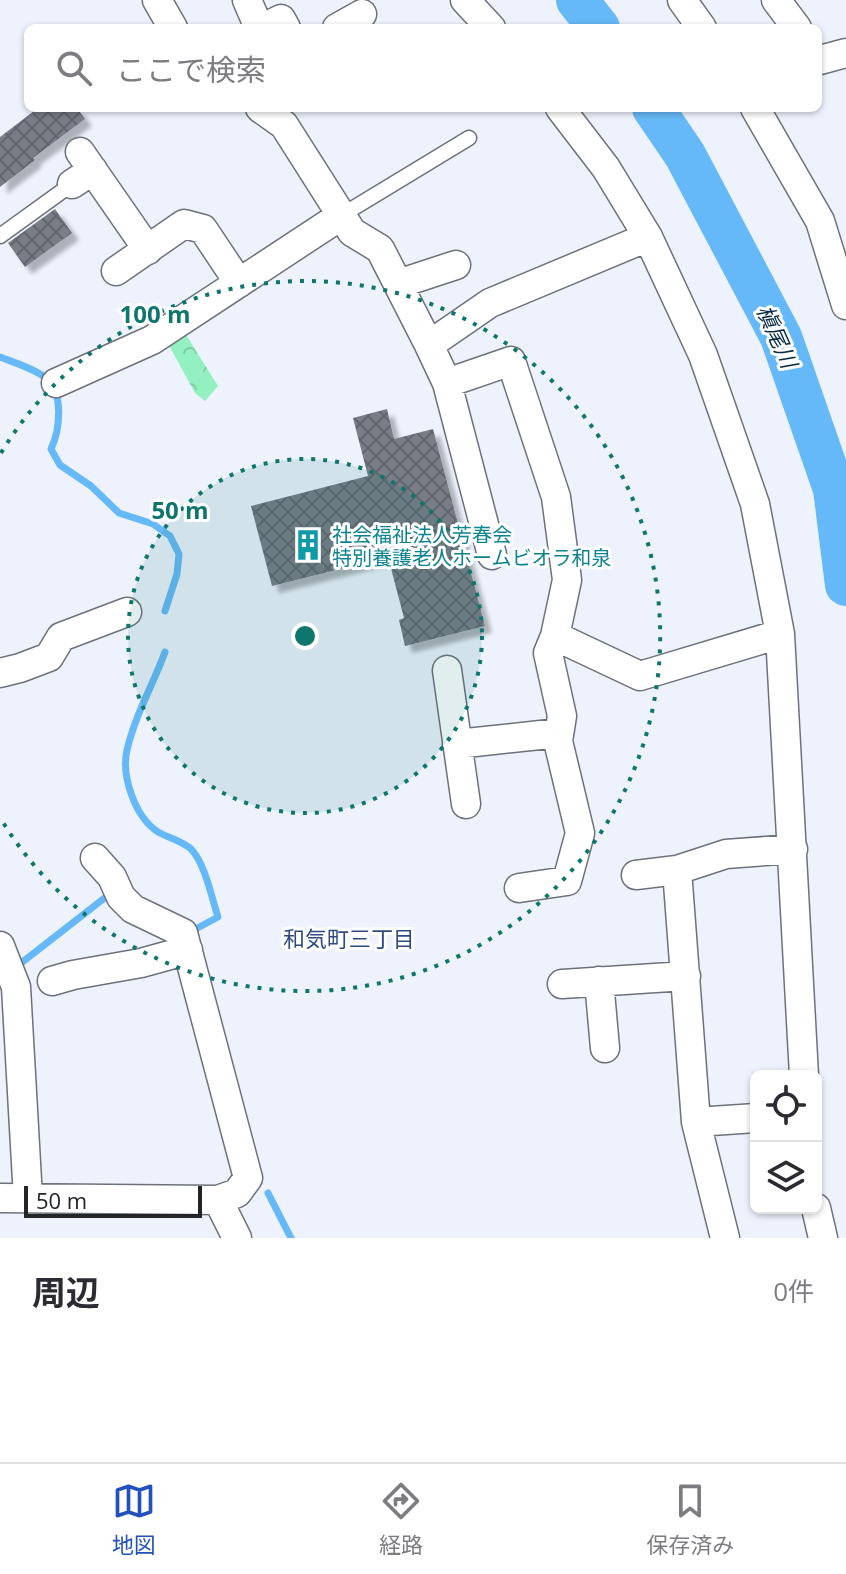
<!DOCTYPE html>
<html lang="ja">
<head>
<meta charset="utf-8">
<style>
  :root { --surface:#fff; --page:#f2f2f3; --text:#2b2b33; --muted:#7c7c81; --line:#e1e1e2; --accent:#2251bf }
  body { margin:0; font-family:"Open Sans","Noto Sans JP",sans-serif; background:var(--page); color:var(--text) }
  .controls { position:absolute; right:24px; bottom:24px; display:grid; overflow:hidden; border-radius:12px; box-shadow:0 2px 6px #0004 }
  .controls button { width:72px; height:72px; display:grid; place-items:center; padding:0; border:0; border-bottom:2px solid var(--line); background:var(--surface); color:var(--text); font:40px sans-serif }
  .scale { position:absolute; left:24px; bottom:20px; width:178px; box-sizing:border-box; padding-left:8px; border:4px solid #222428; border-top:0; font-size:22px; line-height:28px; white-space:nowrap; color:#222428; -webkit-text-stroke:6px #fff; paint-order:stroke }
  .list { margin:0; padding:0; list-style:none }
  h2 { display:flex; justify-content:space-between; align-items:center; height:104px; margin:0; padding:0 32px; font-size:34px }
  h2 small { font-size:26px; font-weight:400; color:var(--muted) }
  .icon { flex:none; width:44px; height:44px; fill:none; stroke:currentColor; stroke-width:2; stroke-linecap:round; stroke-linejoin:round }
  .map { position:relative; flex:none; width:846px; height:1238px; overflow:hidden }
  .search { position:absolute; background:var(--surface); box-shadow:0 2px 6px #0004; left:24px; right:24px; top:24px; height:88px; display:flex; align-items:center; gap:20px; box-sizing:border-box; padding:0 28px; border-radius:12px; color:var(--muted); font-size:30px }
  .sheet { height:224px; background:var(--surface) }
  nav { display:flex; justify-content:space-around; align-items:center; box-sizing:border-box; height:112px; border-top:2px solid var(--line); background:var(--surface); font-size:22px; color:var(--muted) }
  nav a { display:grid; justify-items:center; gap:4px }
  nav .on { color:var(--accent) }
  .map>svg:first-child { display:block }
  .park { fill:url(#park-crowns) }
  .lines { fill:none; stroke-linecap:round; stroke-linejoin:round }
  .stream { stroke:#66b9f8; stroke-width:7 }
  .river { stroke:#66b9f8; stroke-width:42 }
  .building { fill:url(#building-cross-hatch); filter:url(#shadow) }
  .lane-casing { stroke:#6c717a; stroke-width:17 }
  .street-casing { stroke:#6c717a; stroke-width:31 }
  .lane { stroke:#fff; stroke-width:14 }
  .street { stroke:#fff; stroke-width:28 }
  .ring { fill:none; stroke:#0f766e; stroke-width:4; stroke-dasharray:4 8 }
  .labels { text-anchor:middle; dominant-baseline:central; stroke-width:6; stroke-linejoin:round; paint-order:stroke }
  .culture-label { font-size:20px; fill:#0d838f; stroke:#fff; text-anchor:start }
  .water-label { font-size:22px; font-style:italic; fill:#082c45; stroke:#fff }
  .neighbourhood-label { font-size:22px; fill:#2f4a82; stroke:#fff }
  .centre { fill:#0f766e; stroke:#fff; stroke-width:4 }
  .ring-label { font-size:24px; text-anchor:middle; font-weight:bold; fill:#0f766e; stroke:#fff; stroke-width:6; stroke-linejoin:round; paint-order:stroke }
</style>
</head>
<body>
<div class="map">
<svg width="846" height="1238" viewBox="0 0 846 1238">
  <defs>
    <pattern id="park-crowns" width="20" height="18" patternUnits="userSpaceOnUse" patternTransform="scale(2)"><rect width="20" height="18" fill="#93f0c0"/><path d="M2 6a3 3 0 1 1 6 0M12 15a3 3 0 1 1 6 0" fill="none" stroke="#7ecea5"/></pattern>
    <pattern id="building-cross-hatch" width="8" height="8" patternUnits="userSpaceOnUse" patternTransform="scale(2)"><rect width="8" height="8" fill="#787d86"/><path d="M0 0l8 8M0 8l8-8" fill="none" stroke="#62666e"/></pattern>
    <filter id="shadow"><feDropShadow dx="7" dy="7" stdDeviation="2" flood-color="#0004"/></filter>
  </defs>
  <rect width="100%" height="100%" fill="#edf2fc"/>
  <path class="park" d="M183 330 218 386 205 401 195 393 166 340Z"/>
  <g class="lines">
    <path class="stream" d="M0 357C15 363 33 368 46 378 64 393 60 430 51 449L60 465 91 486 119 513 153 524 170 536 179 554 177 574 165 611
      M165 652C153 685 135 715 127 750 121 776 135 817 158 832 169 838 182 841 191 849 205 863 212 899 218 917L190 932
      M16 967 111 893
      M268 1193 291 1238"/>
    <path class="river" d="M577 0 599 28
      M653 108 685 155 781 337 834 489 846 585"/>
  </g>
  <path class="building" d="M38 108H77L85 119 33 158 35 160 0 187V137Z
    M55 209 72 233 25 267 8 243Z
    M387 409 394 439 433 429 485 626 405 646 399 620 404 618 388 557 272 586 251 506 368 476 353 418Z"/>
  <g class="lines">
    <defs>
      <path id="lane" d="M342 215 469 138
        M0 236 72 184"/>
      <path id="street" d="M157 0 173 28
        M247 0 259 28
        M465 0 491 28
        M682 0 702 28
        M776 0 797 28
        M263 28 281 19 286 28
        M337 28 362 14
        M818 58 820 60 846 53
        M260 108 284 125 352 232 380 249 429 345 447 383 511 361 556 497 567 580 555 636 548 653 562 716 558 741 580 833 567 881 519 888
        M560 108 606 168 648 237 703 355 755 504 780 634 804 1076
        M755 108 820 221 846 305
        M80 152 148 250
        M72 184 93 170
        M116 271 184 224 203 229 239 283
        M398 284 456 265
        M429 345 490 303 648 237
        M56 383 152 340 342 215
        M447 383 492 555
        M555 636 640 676 780 634
        M447 670 466 804
        M0 673 20 668 49 657 61 637 127 612
        M457 744 559 733
        M95 858 112 877 121 897 133 909 183 933 248 1178 237 1193 218 1200
        M677 870 696 1122 725 1238
        M636 875 677 870 726 854 793 849
        M0 946 16 987 28 1198
        M52 981 73 975 141 963 188 950
        M599 981 605 1048
        M562 984 686 976
        M696 1122 756 1118
        M0 1198 218 1200 237 1238
        M816 1208 823 1238"/>
    </defs>
    <use href="#lane" class="lane-casing"/>
    <use href="#street" class="street-casing"/>
    <use href="#lane" class="lane"/>
    <use href="#street" class="street"/>
  </g>
  <circle cx="305" cy="636" r="177" fill="#0f766e" fill-opacity=".12"/>
  <g class="ring">
    <circle cx="305" cy="636" r="177"/>
    <path d="M1 453A355 355 0 1 1 1 819"/>
  </g>
  <defs>
    <symbol id="building-bare" viewBox="-9 -9 18 18"><path d="M-4-6H4V6H1V3H-1V6H-4ZM-2.5-4.3h1.7v1.8h-1.7ZM.8-4.3h1.7v1.8H.8ZM-2.5-1h1.7V.8h-1.7ZM.8-1h1.7V.8H.8Z" fill="#0f9aa8" stroke="#fff" stroke-width="2.5" paint-order="stroke"/></symbol>
  </defs>
  <g fill-rule="evenodd">
    <use href="#building-bare" x="286" y="523" width="44" height="44"/>
  </g>
  <g class="labels">
    <g class="culture-label">
      <text x="332" y="534">社会福祉法人芳春会<tspan x="332" dy="23">特別養護老人ホームビオラ和泉</tspan></text>
    </g>
    <g class="water-label">
      <text transform="translate(778 336) rotate(66)">槇尾川</text>
    </g>
    <g class="neighbourhood-label">
      <text x="349" y="938">和気町三丁目</text>
    </g>
  </g>
  <circle cx="305" cy="636" r="12" class="centre"/>
  <g class="ring-label">
    <text x="155" y="323">100 m</text>
    <text x="180" y="519">50 m</text>
  </g>
</svg>
<div class="controls">
<button><svg class="icon" aria-label="locate" viewBox="0 0 24 24"><circle cx="12" cy="12" r="6"/><path d="M12 2v4M12 18v4M2 12h4M18 12h4"/></svg></button>
<button><svg class="icon" aria-label="layers" viewBox="0 0 24 24"><path d="M12 4l9 5-9 5-9-5zM3 14l9 5 9-5"/></svg></button>
</div>
<div class="scale">50 m</div>
<div class="search"><svg class="icon" aria-label="search" viewBox="0 0 24 24"><circle cx="10" cy="10" r="6"/><path d="M15 15l6 6"/></svg>ここで検索</div>
</div>
<section class="sheet">
<h2>周辺<small>0件</small></h2>
<ul class="list">
</ul>
</section>
<nav>
<a class="on"><svg class="icon" aria-label="map" viewBox="0 0 24 24"><path d="M3 6l6-2 6 2 6-2v14l-6 2-6-2-6 2zM9 4v14M15 6v14"/></svg>地図</a>
<a><svg class="icon" aria-label="directions" viewBox="0 0 24 24"><path d="M12 3l9 9-9 9-9-9zM9 14v-3h6M13 9l2 2-2 2"/></svg>経路</a>
<a><svg class="icon" aria-label="saved" viewBox="0 0 24 24"><path d="M7 4h10v16l-5-4-5 4z"/></svg>保存済み</a>
</nav>
</body>
</html>
